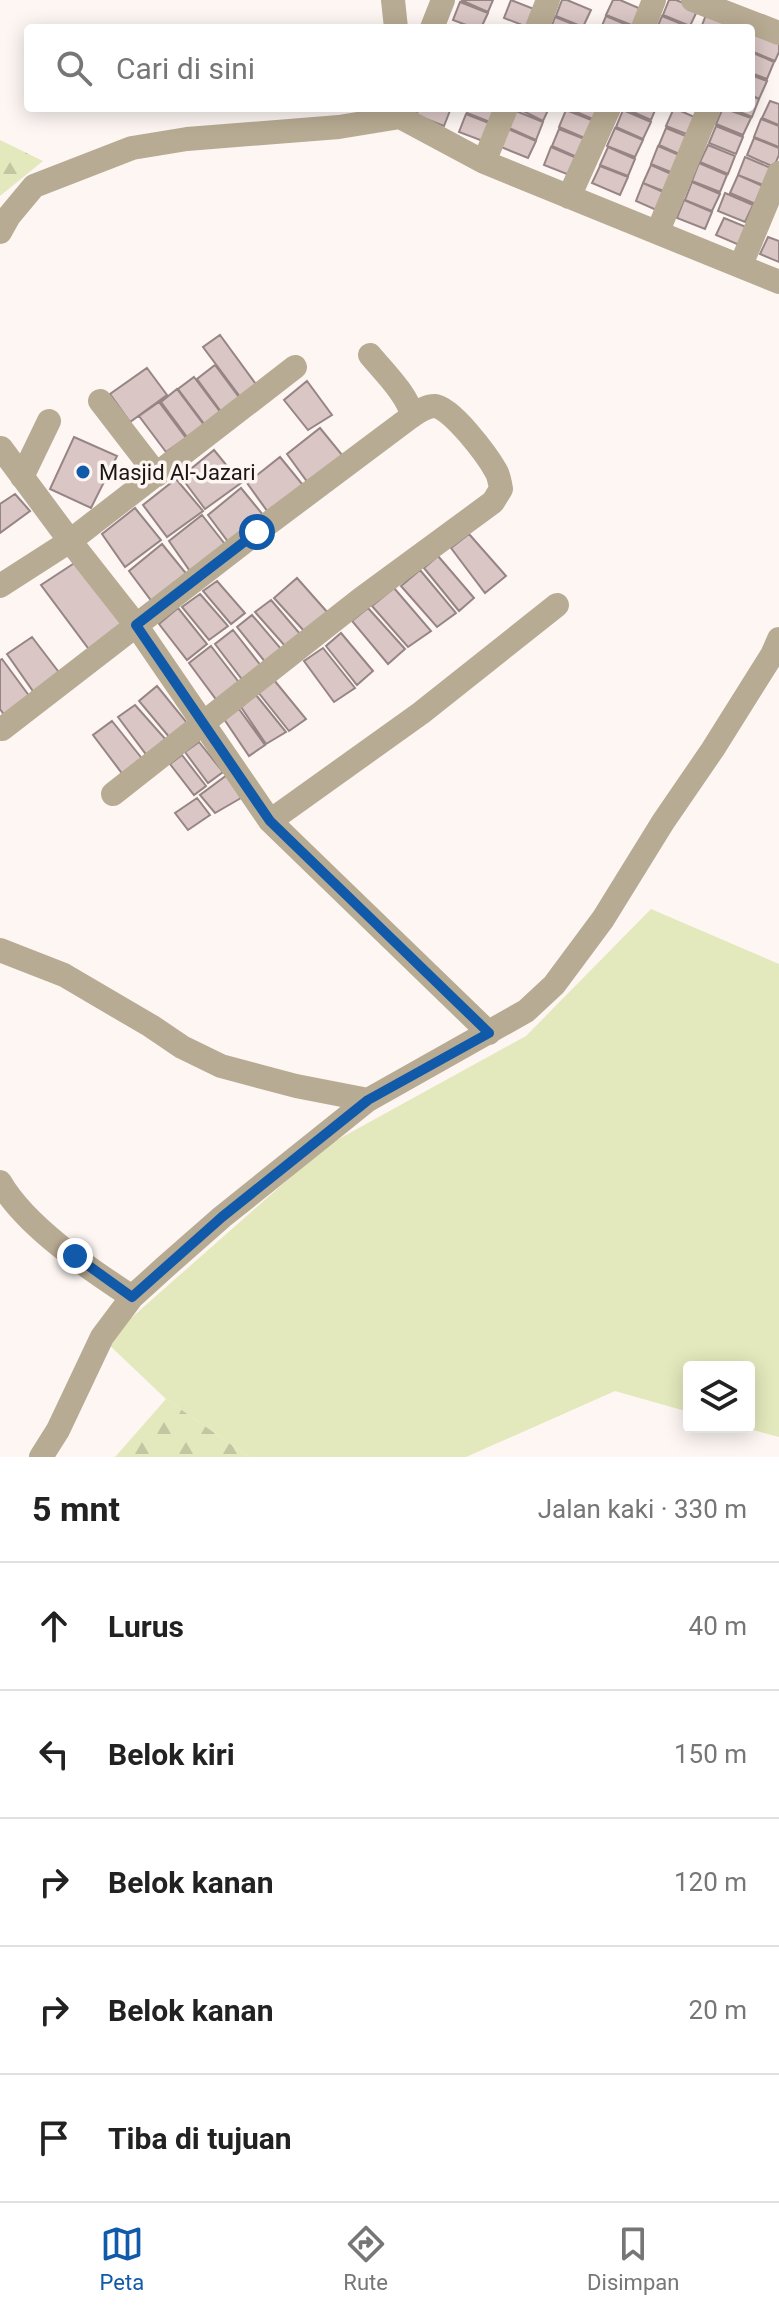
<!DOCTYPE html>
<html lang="id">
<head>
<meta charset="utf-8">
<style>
  :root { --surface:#fff; --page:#f6f6f6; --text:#222; --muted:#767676; --line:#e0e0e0; --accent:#115aa9 }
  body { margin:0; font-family:Roboto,sans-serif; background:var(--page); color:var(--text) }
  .controls { position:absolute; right:24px; bottom:24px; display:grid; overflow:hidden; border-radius:8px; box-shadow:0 4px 20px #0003 }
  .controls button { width:72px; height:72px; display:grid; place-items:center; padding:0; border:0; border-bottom:2px solid var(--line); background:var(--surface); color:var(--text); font:40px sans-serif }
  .stop { position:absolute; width:24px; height:24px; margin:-18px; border:6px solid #115aa9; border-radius:50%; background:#fff }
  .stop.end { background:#115aa9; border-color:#fff; box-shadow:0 2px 8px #0008 }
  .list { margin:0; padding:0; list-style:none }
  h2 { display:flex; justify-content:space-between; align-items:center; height:104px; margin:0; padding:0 32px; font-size:34px }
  h2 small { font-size:26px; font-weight:400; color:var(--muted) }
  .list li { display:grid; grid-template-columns:52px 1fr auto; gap:24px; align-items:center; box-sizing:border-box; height:128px; padding:0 32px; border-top:2px solid var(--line) }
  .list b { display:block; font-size:30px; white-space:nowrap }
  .list em { font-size:26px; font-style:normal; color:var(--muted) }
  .icon { flex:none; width:44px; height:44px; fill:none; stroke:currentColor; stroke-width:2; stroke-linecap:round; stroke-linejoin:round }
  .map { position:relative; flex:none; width:779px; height:1457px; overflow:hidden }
  .search { position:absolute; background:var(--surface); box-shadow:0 4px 20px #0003; left:24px; right:24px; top:24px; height:88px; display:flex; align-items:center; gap:20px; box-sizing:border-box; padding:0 28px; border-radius:8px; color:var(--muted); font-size:30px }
  .sheet { height:744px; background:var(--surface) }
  nav { display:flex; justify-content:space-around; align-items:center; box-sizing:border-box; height:112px; border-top:2px solid var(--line); background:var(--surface); font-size:22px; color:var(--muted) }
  nav a { display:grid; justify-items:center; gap:4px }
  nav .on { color:var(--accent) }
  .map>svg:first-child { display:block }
  .grass { fill:#e3e9bc }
  .forest { fill:url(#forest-firs) }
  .building { fill:#d9c6c5; stroke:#978585; stroke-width:2 }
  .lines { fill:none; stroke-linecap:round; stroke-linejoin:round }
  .minor { stroke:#b8ab93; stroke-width:24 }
  .route { stroke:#115aa9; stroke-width:10 }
  .poi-dot { fill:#115aa9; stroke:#fdf6f3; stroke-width:3 }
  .labels { text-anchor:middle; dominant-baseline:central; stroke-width:7; stroke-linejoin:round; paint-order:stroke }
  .poi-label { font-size:22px; fill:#1c1613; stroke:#fdf6f3; text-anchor:start }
</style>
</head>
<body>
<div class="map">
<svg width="779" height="1457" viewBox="0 0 779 1457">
  <defs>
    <pattern id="forest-firs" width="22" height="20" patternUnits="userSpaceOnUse" patternTransform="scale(2)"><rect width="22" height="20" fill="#e3e9bc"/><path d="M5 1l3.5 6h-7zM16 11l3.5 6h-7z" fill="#c2c7a1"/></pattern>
  </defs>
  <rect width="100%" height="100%" fill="#fdf6f3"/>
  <path class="grass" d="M651 909 779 964V1437L742 1427H749V1367H689V1412L615 1391 466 1457H249L166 1399 105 1341 326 1146 526 1036Z"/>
  <path class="forest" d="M0 140 43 161 0 196Z
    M166 1399 249 1457H115Z"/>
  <path class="building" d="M461 0H493L488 12Z
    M511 0 539 11 530 28 504 18Z
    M562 0H567L591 10 583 27 556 16Z
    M613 0H620L641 9 634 26 606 15Z
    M669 0H676L698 9 690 26 663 15Z
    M460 2 488 13 481 28H474L453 20Z
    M707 12 733 28H701Z
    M606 16 634 28H601Z
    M662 16 689 27V28H657Z
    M555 17 583 28H551Z
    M755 32 779 42V52L775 61 751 51V41Z
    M751 52 774 62 767 79 751 73Z
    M751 75 767 81 759 99 751 95Z
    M751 96 759 99 752 117 730 108H751Z
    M770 101 779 104V125L762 118Z
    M419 108H451L444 126 416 115Z
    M469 108H501L495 124 467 113Z
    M517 108H549L543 121Z
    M567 108H600L595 120Z
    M624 108H656L651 120Z
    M674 108 701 120 694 137 666 126Z
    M723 108 751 118 743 135 716 124Z
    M566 110 594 121 587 139 559 127Z
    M623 110 651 122 643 139 616 127Z
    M516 111 543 122 536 140 509 128Z
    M466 114 494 125 488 143 459 132Z
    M761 119 779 126V147L754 137Z
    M716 126 743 137 736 154 709 143Z
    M615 128 643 140 635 157 607 146Z
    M666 128 693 139 686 157 659 145Z
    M508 129 536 141 528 158 501 147Z
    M559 129 587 140 579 158 552 146Z
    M754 138 779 148V155L774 167 747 155Z
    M708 145 735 156 728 174 700 162Z
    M658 146 686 158 678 175 651 164Z
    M551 147 579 159 572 176 544 165Z
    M608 147 635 159 628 176 600 165Z
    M745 157 773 169 766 186 738 175Z
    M699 163 727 175 720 192 692 181Z
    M651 165 678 177 671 194 643 183Z
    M600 166 628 177 620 195 592 183Z
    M738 175 765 187 758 205 730 193Z
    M692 182 720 194 712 211 685 200Z
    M643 183 670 195 663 213 636 201Z
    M725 193 753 205 745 222 718 211Z
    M684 200 712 212 705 229 677 218Z
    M724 218 751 229 744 247 716 235Z
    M768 237 779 241V262L760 254Z
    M220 335 258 387 241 398 203 347Z
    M215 365 241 400 222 413 197 379Z
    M147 368 167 395 130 422 110 394Z
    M194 377 221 413 205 425 178 389Z
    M307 381 332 415 308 430 284 400Z
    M177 389 204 425 187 437 161 402Z
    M159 402 186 438 166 452 139 416Z
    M320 428 347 461 311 487 287 454Z
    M74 437 117 456 91 508 50 489Z
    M214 450 241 483 205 509 181 477Z
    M280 457 307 490 270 515 247 483Z
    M176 479 203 511 167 537 143 505Z
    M241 488 268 521 232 547 208 515Z
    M15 494 30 511 0 533V504Z
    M135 508 161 540 125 567 102 534Z
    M202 515 228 548 192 574 169 541Z
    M469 534 506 576 485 593 451 548Z
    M162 544 189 577 153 603 129 571Z
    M438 556 474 598 459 611 424 568Z
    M76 562 126 625 91 652 41 585Z
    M420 570 456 613 437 627 401 586Z
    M297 578 328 613 305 632 274 598Z
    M217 581 245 613 231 624 203 591Z
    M394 588 431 631 408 647 372 606Z
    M200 594 228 626 209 640 182 607Z
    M271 600 301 635 285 646 255 612Z
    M178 608 207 644 187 660 159 624Z
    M368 608 405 649 388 664 352 621Z
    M252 615 282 650 266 663 237 627Z
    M233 630 262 667 244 682 215 644Z
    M341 633 373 671 357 685 326 646Z
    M32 637 61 675 35 694 7 654Z
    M211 646 241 685 218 702 189 663Z
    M323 648 355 688 334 702 304 661Z
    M2 659 30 697 5 716 0 709V660Z
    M274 680 306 719 289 731 258 692Z
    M157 686 188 724 170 738 139 701Z
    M256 695 286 732 266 744 241 707Z
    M135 705 168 742 148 757 118 717Z
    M239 709 265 745 249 756 224 719Z
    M112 721 144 761 124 776 93 735Z
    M199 742 223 772 208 783 185 752Z
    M182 755 206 786 194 795 170 764Z
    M227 775 241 798 215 813 200 795Z
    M197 798 210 815 188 830 175 813Z"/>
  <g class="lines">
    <path class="minor" d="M393 0 396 28
      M693 0 779 33
      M432 28 443 0
      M537 28 548 0
      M643 28 654 0
      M400 108V117L484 162 779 282
      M484 162 506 108
      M569 197 609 108
      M658 231 709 108
      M0 232 9 216 34 186 132 148 187 139 339 127 400 117
      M741 265 779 173
      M370 355C383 371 409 396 412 416
      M100 401 157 475
      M1 448 70 541 136 625 270 821 489 1033
      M22 477 49 421
      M0 586 70 541 295 367
      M2 729 257 532 412 416C419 411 426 406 435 406 452 408 487 455 496 471 499 476 500 483 501 489L493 502 361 599 113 794
      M270 821 421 713 557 605
      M0 950 64 975 151 1026 182 1047 221 1066 296 1086 368 1100
      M0 1182C26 1227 88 1268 132 1297
      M41 1457 58 1430 102 1337 132 1297 164 1268 222 1217 368 1100 526 1011 554 985 603 919 663 822 713 749 772 655 779 639"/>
  </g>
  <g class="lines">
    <path class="route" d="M75 1256 132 1297 222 1217 368 1100 489 1033 270 821 136 625 257 532"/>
  </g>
  <circle class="poi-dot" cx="83" cy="472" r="8"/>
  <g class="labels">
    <g class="poi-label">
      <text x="99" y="472">Masjid Al-Jazari</text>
    </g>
  </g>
</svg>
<div class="controls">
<button><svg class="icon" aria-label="layers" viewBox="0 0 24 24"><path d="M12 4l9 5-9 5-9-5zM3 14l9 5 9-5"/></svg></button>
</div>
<div class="stop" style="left:257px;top:532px"></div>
<div class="stop end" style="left:75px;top:1256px"></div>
<div class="search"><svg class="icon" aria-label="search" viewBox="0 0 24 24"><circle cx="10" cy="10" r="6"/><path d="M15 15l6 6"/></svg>Cari di sini</div>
</div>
<section class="sheet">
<h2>5 mnt<small>Jalan kaki · 330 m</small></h2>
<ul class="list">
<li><svg class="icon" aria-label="ahead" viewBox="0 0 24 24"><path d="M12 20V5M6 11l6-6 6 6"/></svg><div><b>Lurus</b></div><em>40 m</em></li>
<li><svg class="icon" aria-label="left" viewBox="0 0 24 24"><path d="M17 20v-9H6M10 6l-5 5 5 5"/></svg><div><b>Belok kiri</b></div><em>150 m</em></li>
<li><svg class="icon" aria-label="right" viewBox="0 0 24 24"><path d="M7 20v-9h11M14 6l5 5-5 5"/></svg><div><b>Belok kanan</b></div><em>120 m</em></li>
<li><svg class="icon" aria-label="right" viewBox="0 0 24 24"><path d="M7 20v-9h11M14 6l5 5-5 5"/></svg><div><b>Belok kanan</b></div><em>20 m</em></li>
<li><svg class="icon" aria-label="arrive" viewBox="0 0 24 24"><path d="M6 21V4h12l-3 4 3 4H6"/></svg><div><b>Tiba di tujuan</b></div></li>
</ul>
</section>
<nav>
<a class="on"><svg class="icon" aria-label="map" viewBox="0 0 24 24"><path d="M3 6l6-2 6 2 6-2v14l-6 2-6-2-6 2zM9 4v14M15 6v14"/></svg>Peta</a>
<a><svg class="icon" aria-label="directions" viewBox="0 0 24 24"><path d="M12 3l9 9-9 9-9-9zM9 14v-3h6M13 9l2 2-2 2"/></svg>Rute</a>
<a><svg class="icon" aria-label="saved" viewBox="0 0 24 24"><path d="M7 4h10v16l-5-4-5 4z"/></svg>Disimpan</a>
</nav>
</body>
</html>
